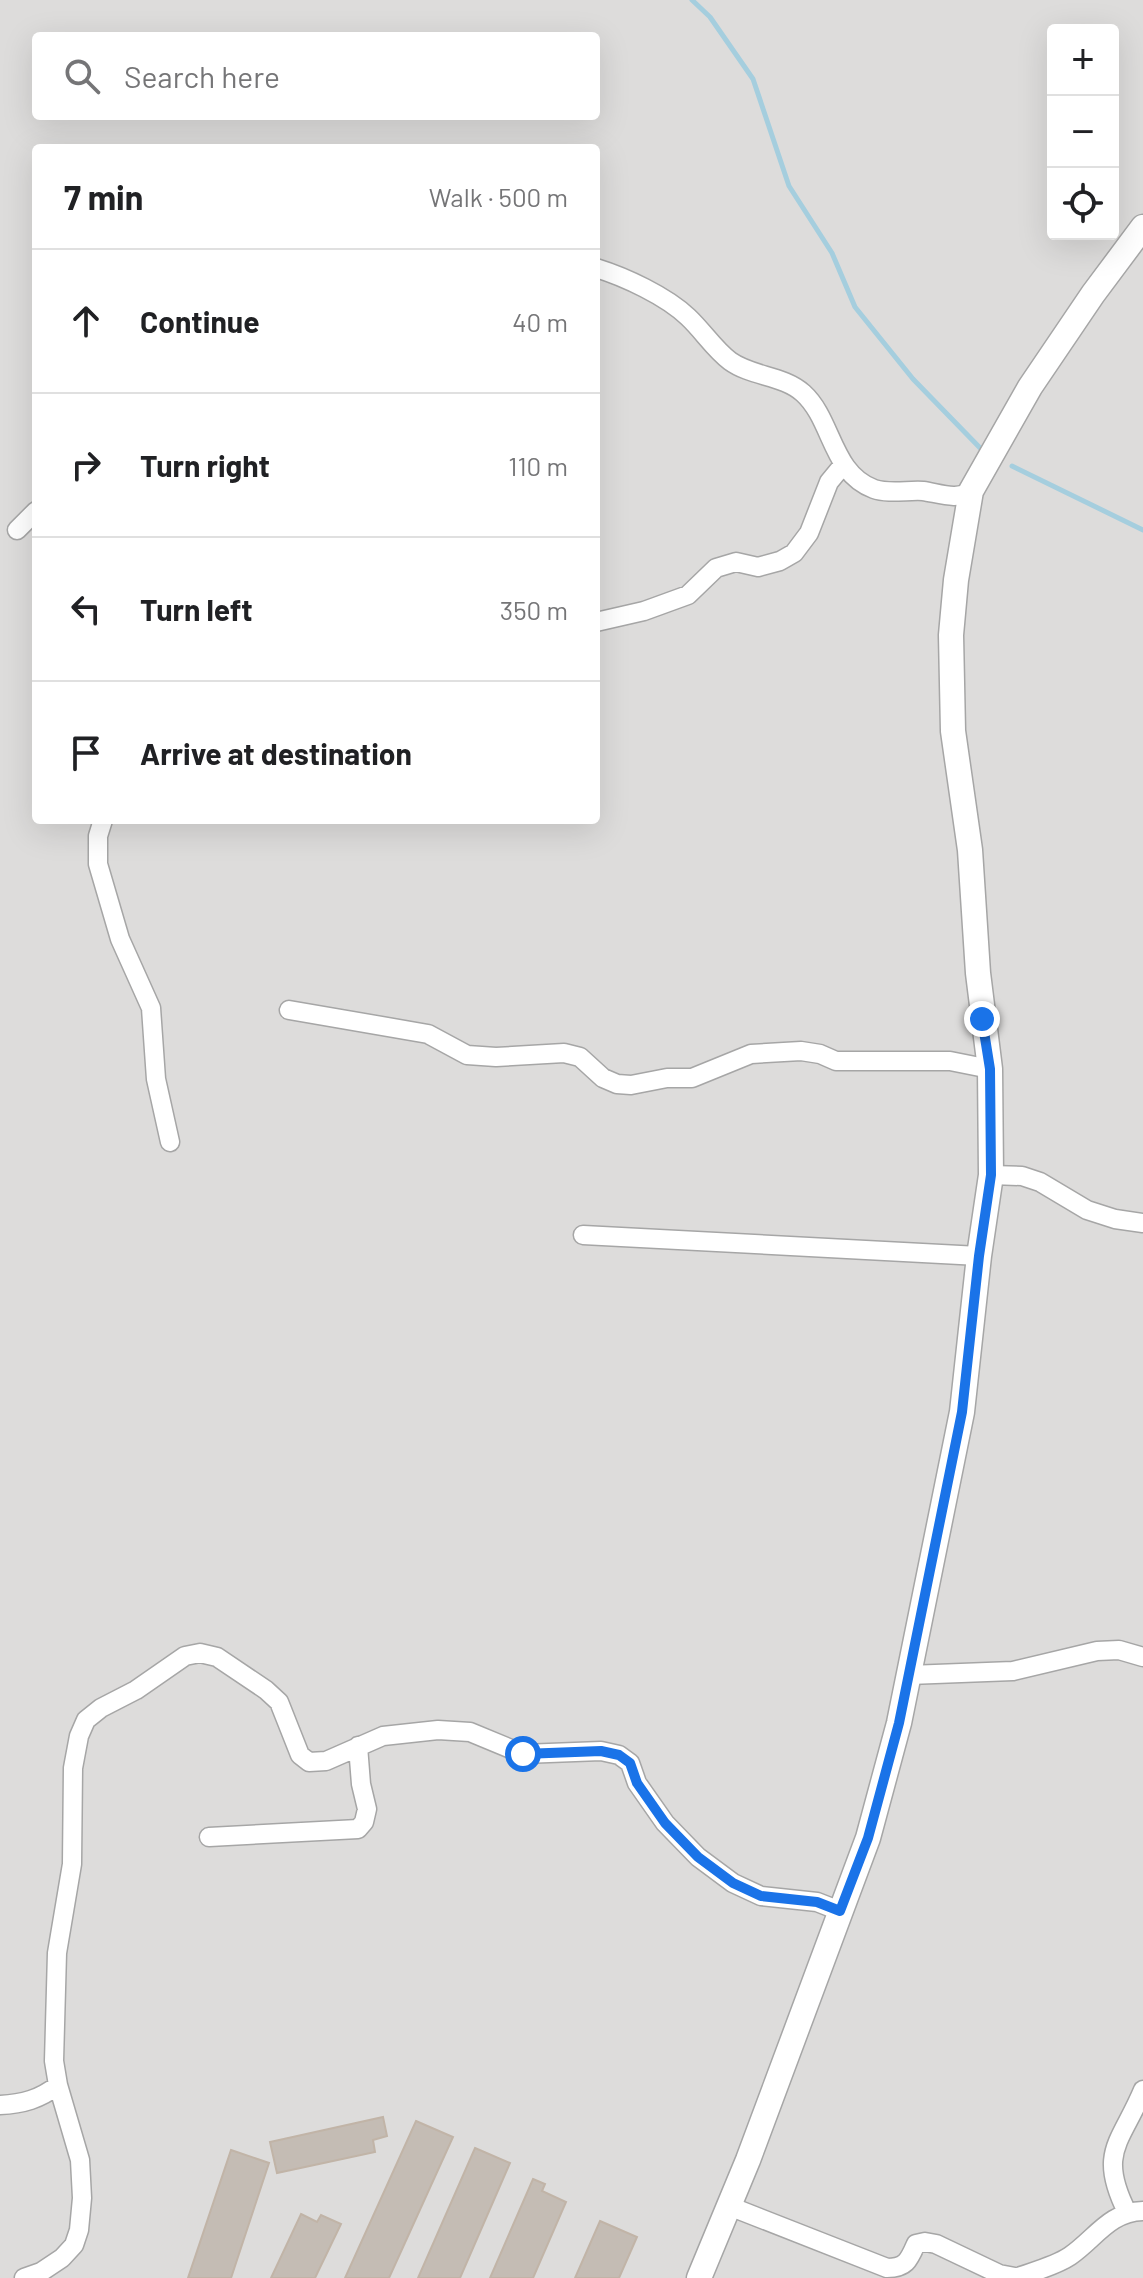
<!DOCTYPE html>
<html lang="en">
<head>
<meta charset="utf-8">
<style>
  :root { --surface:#fff; --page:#f2f2f2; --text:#202124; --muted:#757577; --line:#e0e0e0 }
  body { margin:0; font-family:Barlow,sans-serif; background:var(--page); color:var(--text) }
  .controls { position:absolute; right:24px; top:24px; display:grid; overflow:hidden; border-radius:8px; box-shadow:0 8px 32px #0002 }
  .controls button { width:72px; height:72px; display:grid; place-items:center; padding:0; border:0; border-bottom:2px solid var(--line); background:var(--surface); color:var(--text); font:40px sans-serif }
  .stop { position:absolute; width:24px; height:24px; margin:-18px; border:6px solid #1a73e8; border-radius:50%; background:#fff }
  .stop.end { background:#1a73e8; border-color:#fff; box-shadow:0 2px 8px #0008 }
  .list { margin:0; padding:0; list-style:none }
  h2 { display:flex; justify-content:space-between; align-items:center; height:104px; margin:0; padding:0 32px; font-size:34px }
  h2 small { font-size:26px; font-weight:400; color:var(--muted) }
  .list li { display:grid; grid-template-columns:52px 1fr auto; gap:24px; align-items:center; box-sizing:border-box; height:144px; padding:0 32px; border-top:2px solid var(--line) }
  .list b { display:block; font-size:30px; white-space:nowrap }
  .list em { font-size:26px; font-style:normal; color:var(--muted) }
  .icon { flex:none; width:44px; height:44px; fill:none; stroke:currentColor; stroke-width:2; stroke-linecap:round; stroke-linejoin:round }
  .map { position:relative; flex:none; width:1143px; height:2278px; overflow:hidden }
  .search { position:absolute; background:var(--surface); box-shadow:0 8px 32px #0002; left:32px; top:32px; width:568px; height:88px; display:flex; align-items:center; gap:20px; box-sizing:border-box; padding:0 28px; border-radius:8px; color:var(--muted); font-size:30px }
  .panel { position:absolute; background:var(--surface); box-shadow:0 8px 32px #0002; left:32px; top:144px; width:568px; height:680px; border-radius:8px }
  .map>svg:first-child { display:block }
  .residential { fill:#dddcdb; fill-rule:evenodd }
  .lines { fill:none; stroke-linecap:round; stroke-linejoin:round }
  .stream { stroke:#a5cede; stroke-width:5 }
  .building { fill:#c4bcb4; stroke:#c1b4a7; stroke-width:2 }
  .minor-casing { stroke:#a6a6a6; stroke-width:21 }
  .tertiary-casing { stroke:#a6a6a6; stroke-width:27 }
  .minor { stroke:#fff; stroke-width:18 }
  .tertiary { stroke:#fff; stroke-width:24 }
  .route { stroke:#1a73e8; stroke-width:10 }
</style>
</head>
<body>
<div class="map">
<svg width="1143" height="2278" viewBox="0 0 1143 2278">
  <rect width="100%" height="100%" fill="#f0ece5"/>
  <path class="residential" d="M0 0H1143V2278H0ZM1053 30H1113V234H1053ZM36 36H596V116H36ZM36 148H596V820H36Z"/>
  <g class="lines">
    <path class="stream" d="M692 0 710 17 753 79 789 186 832 253 855 307 913 379 984 452
      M1012 466 1143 530"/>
  </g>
  <path class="building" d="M383 2117 387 2136 373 2140 375 2152 277 2173 270 2142Z
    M416 2121 453 2137 389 2278H345Z
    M475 2148 510 2163 460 2278H418Z
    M231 2150 269 2163 231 2278H188Z
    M533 2179 545 2184 542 2191 566 2202 533 2278H490Z
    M301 2214 317 2222 321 2215 341 2224 315 2278H271Z
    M600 2221 637 2237 619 2278H575Z"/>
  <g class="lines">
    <defs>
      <path id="minor" d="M596 268C625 277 666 296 688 317 703 331 714 349 730 361 752 377 783 375 803 393 833 420 831 473 874 489 888 494 908 490 923 491 938 493 958 501 971 491
        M17 530 36 511
        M596 622 644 611 688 595 716 568 736 562 758 567 780 561 794 553 809 533 829 482 843 465
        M103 820 98 836V864L120 939 151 1008 156 1079 170 1142
        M289 1010 428 1034 467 1055 496 1057 564 1053 580 1057 603 1078 617 1084 631 1085 667 1078H692L751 1054 801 1051 820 1054 836 1061H950L990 1069
        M991 1175 1022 1176 1040 1182 1087 1210 1115 1219 1143 1223
        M583 1235 979 1256
        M909 1675 1013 1671 1097 1651 1119 1650 1143 1657
        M209 1837 358 1829 364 1822 367 1809 361 1784 358 1746
        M0 2105C23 2104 40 2099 58 2085
        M729 2206 887 2268C906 2268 909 2260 916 2244L925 2242 936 2244 999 2274 1019 2278
        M1127 2212C1097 2152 1121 2143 1143 2090
        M1018 2277C1035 2271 1055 2266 1070 2256 1096 2238 1109 2212 1143 2211
        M24 2278 41 2272 62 2258 74 2245 79 2230 82 2198 80 2160 58 2085 54 2061 57 1953 72 1864 73 1768 79 1736 86 1720 101 1708 136 1690 185 1656 200 1653 217 1657 266 1690 279 1702 300 1755 309 1762 326 1761 383 1736 438 1730 470 1732 523 1754 601 1751 619 1755 630 1763 637 1783 665 1823 698 1857 733 1883 761 1896 817 1902 840 1911"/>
      <path id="tertiary" d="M699 2278 748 2160 868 1838 899 1723 962 1412 979 1256 991 1175 990 1069 978 973 970 850 953 731 951 635 956 580 971 491 1030 387 1093 294 1143 227"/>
    </defs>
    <use href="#minor" class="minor-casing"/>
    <use href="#tertiary" class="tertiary-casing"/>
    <use href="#minor" class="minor"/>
    <use href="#tertiary" class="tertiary"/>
  </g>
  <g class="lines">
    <path class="route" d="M523 1754 601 1751 619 1755 630 1763 637 1783 665 1823 698 1857 733 1883 761 1896 817 1902 840 1911 868 1838 899 1723 962 1412 979 1256 991 1175 990 1069 982 1019"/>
  </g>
</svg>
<div class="controls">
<button>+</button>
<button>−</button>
<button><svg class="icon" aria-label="locate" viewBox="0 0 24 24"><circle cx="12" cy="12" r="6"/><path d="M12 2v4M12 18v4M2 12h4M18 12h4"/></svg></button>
</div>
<div class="stop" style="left:523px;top:1754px"></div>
<div class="stop end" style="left:982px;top:1019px"></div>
<div class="search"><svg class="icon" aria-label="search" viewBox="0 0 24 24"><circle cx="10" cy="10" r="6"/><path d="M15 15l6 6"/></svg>Search here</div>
<section class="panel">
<h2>7 min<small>Walk · 500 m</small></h2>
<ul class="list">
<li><svg class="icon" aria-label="ahead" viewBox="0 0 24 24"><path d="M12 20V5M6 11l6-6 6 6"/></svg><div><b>Continue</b></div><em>40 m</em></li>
<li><svg class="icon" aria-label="right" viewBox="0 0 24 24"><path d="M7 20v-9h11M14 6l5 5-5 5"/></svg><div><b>Turn right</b></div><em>110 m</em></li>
<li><svg class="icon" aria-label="left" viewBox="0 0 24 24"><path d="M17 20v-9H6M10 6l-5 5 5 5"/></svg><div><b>Turn left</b></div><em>350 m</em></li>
<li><svg class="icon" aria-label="arrive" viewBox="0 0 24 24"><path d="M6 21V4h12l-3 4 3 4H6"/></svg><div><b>Arrive at destination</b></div></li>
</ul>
</section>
</div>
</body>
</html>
